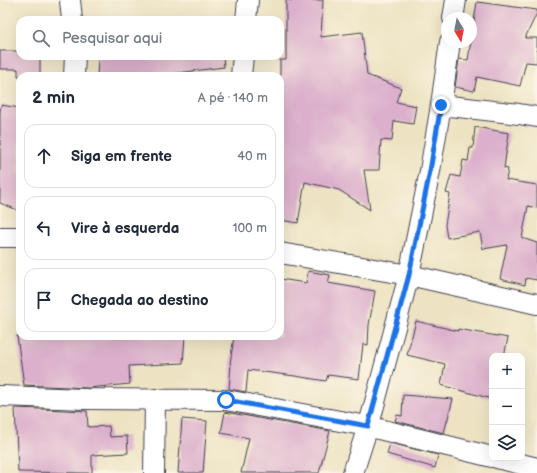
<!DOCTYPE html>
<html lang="pt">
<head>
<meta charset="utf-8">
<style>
  :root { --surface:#fff; --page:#f6f6f7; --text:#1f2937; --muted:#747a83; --line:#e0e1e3 }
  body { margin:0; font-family:"Balsamiq Sans",sans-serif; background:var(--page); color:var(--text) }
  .controls { position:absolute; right:12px; bottom:12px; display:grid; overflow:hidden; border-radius:8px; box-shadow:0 4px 16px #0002 }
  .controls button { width:36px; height:36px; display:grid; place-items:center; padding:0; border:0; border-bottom:1px solid var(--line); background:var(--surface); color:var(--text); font:20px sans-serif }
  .compass { position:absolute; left:441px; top:12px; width:36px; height:36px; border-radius:50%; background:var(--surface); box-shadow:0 4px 16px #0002; rotate:170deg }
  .stop { position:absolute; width:12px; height:12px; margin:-9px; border:3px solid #1a73e8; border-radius:50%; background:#fff }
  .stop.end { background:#1a73e8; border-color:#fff; box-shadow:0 1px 4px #0008 }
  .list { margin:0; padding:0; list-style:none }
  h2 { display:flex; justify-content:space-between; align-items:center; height:52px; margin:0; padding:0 16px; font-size:17px }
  h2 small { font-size:13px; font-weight:400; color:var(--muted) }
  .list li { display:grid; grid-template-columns:26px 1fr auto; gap:12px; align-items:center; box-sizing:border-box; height:64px; margin:0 8px 8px; padding:0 8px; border:1px solid var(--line); border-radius:12px }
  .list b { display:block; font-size:15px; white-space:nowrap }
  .list em { font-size:13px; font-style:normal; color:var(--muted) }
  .icon { flex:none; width:22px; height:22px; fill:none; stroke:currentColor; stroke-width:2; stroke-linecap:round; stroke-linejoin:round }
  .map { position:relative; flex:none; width:537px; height:473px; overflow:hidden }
  .search { position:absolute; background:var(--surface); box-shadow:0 4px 16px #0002; left:16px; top:16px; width:268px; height:44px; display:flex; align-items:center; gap:10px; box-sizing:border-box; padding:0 14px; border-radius:12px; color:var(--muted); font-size:15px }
  .panel { position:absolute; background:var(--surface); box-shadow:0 4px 16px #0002; left:16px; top:72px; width:268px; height:268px; border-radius:12px }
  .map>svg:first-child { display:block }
  .building { fill:#dcb0cc }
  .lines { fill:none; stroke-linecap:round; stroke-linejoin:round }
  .minor-casing { stroke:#403f4f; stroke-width:22 }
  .minor { stroke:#fff; stroke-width:20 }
  .route { stroke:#1a73e8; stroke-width:5 }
</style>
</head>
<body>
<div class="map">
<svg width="537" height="473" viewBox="0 0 537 473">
  <rect width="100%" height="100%" fill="#fcf5e5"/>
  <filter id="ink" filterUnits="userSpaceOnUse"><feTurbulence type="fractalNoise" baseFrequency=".025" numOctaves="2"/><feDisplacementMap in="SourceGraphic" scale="8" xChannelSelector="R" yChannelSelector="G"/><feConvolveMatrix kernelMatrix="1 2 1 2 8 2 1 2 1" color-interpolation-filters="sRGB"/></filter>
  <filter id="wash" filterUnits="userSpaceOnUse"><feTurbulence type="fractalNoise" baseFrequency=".012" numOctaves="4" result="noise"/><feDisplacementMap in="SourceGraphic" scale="16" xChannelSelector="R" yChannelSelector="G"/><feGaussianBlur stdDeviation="0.9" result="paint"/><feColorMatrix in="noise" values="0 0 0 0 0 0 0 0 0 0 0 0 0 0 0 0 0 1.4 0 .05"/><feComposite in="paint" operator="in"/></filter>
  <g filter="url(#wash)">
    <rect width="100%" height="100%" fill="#ede3c3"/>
    <g id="blocks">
      <path class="building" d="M286 0H323L321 37 362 32 367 75 401 88 396 102 416 106 413 124 394 121 392 141 381 140 379 170H364L370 210 339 190 305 182 298 223 280 220V60H286Z
        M477 2 537 10V13L525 38H537V63L526 62 520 86 477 77 474 91 455 87 459 59 468 60Z
        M0 51H20V56H40V76H18V69H0Z
        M113 56H223L224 67 155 76H97L98 57Z
        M1 105 20 108V211L0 203V114Z
        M475 127 509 133 504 168 508 169 506 180 537 185V208L528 206 522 238 537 243V280L526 278 525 285 500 279 507 245 483 249 480 232 447 238 445 225 450 194 446 193 451 175 460 177 463 160 468 161 470 148H473Z
        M308 271 330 275 328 283 375 291 369 325 368 345 363 344 359 379 328 375 326 381 295 376 248 370 246 392 229 389 231 364H230L234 336H280V279L306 283Z
        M416 321 458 331V329L508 338 504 356H492V399L441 385 445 364 407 355Z
        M17 336H185L183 363 129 366 130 384 88 388 24 385Z
        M403 395 453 399 444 433 395 421 397 415 402 416Z
        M15 408 87 411 88 427 109 426 110 437 127 436 128 453 92 455V473L18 472Z
        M225 412 330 431 319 473H241L249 438 221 433Z
        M182 419 207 421 203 473H178Z
        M390 443 438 455 435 468 387 454Z"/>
    </g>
  </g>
  <g filter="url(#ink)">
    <use href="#blocks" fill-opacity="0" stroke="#403f4f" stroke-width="1"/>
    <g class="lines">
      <defs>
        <path id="minor" d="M70 0 72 20
          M453 18 456 0
          M246 20 248 0
          M74 76 75 56
          M241 76 243 56
          M441 105 519 114 537 117
          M0 237H20
          M280 253 409 275 537 304
          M0 396 86 399 226 400 367 426 492 457
          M497 458 537 468
          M154 473 155 399
          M353 473 371 417 409 275 430 171 441 105 450 42"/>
      </defs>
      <use href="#minor" class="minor-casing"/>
      <use href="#minor" class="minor"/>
    </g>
  </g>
  <g class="lines" filter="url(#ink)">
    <path class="route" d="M226 400 368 426 409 275 430 171 441 105"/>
  </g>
</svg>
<div class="controls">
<button>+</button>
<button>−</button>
<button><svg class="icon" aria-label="layers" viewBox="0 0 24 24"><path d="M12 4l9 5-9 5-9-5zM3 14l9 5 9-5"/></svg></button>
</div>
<svg class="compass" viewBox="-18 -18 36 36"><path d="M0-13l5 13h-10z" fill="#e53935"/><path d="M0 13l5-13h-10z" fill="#747a83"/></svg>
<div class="stop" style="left:226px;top:400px"></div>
<div class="stop end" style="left:441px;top:105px"></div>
<div class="search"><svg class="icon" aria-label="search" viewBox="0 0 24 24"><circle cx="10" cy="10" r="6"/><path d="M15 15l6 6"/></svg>Pesquisar aqui</div>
<section class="panel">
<h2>2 min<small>A pé · 140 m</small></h2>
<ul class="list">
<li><svg class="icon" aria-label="ahead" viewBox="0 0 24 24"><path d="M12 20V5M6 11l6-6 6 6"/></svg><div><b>Siga em frente</b></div><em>40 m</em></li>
<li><svg class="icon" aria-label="left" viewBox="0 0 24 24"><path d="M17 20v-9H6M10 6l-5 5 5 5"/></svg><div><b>Vire à esquerda</b></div><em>100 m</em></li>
<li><svg class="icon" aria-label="arrive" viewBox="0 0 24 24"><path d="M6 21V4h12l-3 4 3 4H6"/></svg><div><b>Chegada ao destino</b></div></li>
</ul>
</section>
</div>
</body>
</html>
